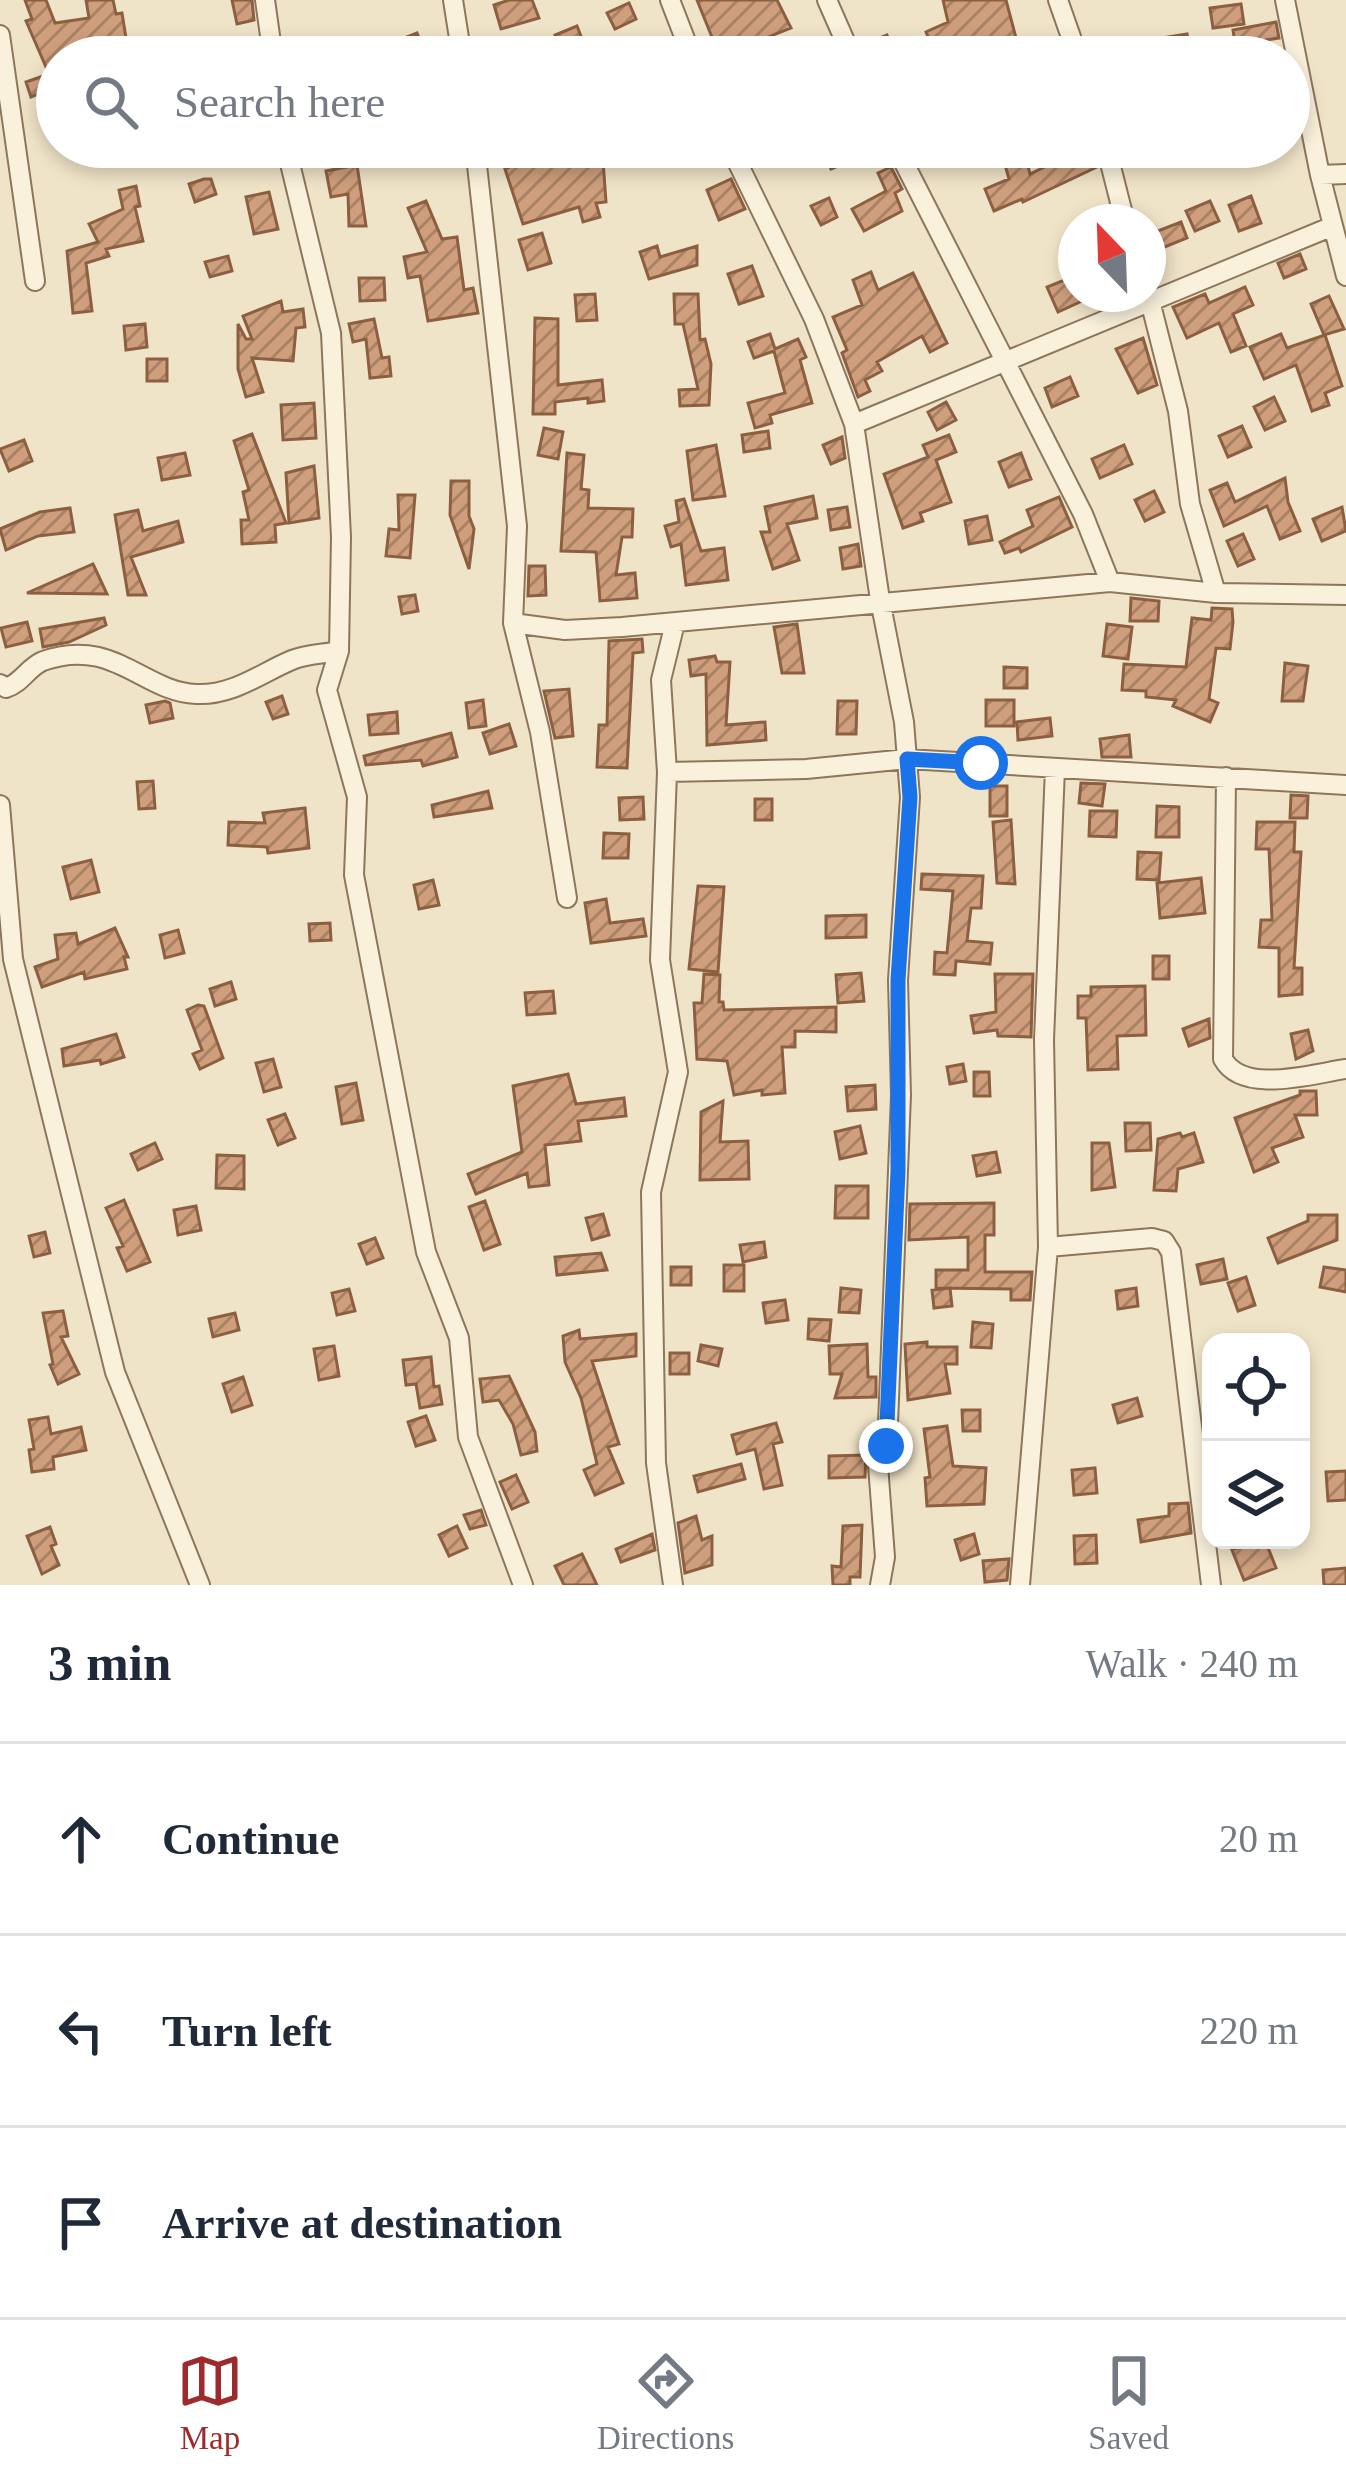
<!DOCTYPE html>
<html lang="en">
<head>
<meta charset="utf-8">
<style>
  :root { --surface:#fff; --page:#f6f6f7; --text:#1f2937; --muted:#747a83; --line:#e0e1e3; --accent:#9e2a2b }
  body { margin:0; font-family:"Times New Roman",serif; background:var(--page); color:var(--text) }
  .controls { position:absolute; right:36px; bottom:36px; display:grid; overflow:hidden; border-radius:24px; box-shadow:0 6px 18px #0003 }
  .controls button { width:108px; height:108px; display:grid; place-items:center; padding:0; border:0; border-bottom:3px solid var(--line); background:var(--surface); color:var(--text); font:60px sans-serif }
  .compass { position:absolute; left:1058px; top:204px; width:108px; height:108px; border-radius:50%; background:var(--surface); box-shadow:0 6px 18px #0003; rotate:337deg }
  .stop { position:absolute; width:36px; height:36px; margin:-27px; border:9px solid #1a73e8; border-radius:50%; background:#fff }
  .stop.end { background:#1a73e8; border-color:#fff; box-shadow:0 3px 12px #0008 }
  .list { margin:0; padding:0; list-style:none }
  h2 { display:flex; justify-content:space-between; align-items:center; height:156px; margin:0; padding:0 48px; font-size:51px }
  h2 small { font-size:39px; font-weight:400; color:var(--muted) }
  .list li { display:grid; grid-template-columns:78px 1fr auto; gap:36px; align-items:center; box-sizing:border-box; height:192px; padding:0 48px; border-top:3px solid var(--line) }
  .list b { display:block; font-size:45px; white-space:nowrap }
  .list em { font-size:39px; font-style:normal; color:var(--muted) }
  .icon { flex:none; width:66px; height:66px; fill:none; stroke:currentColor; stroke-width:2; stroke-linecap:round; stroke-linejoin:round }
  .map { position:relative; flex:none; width:1346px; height:1585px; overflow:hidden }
  .search { position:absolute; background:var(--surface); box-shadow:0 6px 18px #0003; left:36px; right:36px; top:36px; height:132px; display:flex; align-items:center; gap:30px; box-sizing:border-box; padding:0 42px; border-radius:66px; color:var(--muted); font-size:45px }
  .sheet { height:732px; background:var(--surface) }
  nav { display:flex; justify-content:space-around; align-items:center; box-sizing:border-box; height:168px; border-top:3px solid var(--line); background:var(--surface); font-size:33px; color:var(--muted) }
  nav a { display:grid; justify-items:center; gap:6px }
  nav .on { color:var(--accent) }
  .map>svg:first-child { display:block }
  .building { fill:url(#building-hatch); stroke:#8d5f41; stroke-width:3 }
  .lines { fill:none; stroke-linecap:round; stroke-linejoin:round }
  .minor-casing { stroke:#8d765c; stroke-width:22 }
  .minor { stroke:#faf1dc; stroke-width:18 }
  .route { stroke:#1a73e8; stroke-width:15 }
</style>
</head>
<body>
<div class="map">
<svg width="1346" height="1585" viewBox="0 0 1346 1585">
  <defs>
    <pattern id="building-hatch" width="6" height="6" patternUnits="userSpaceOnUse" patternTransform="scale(3)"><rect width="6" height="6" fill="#cf9f7d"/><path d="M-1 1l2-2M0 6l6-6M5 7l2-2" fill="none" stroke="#a98266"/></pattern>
  </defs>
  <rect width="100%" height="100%" fill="#f0e4c8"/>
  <path class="building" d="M25 0H46L55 23 89 18 86 0H113L116 14 122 13 126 38 97 42 103 57H57V93L55 87 31 97 26 82 49 74 26 21 32 19Z
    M232 0H252L254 20 237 24Z
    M509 0H532L539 18 501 29 494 5Z
    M697 0H777L791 28 733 51 731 47 718 52Z
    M943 0H1006L1016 38 968 50 965 38 935 52 926 32 948 22Z
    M629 3 636 19 615 29 607 13Z
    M1241 4 1244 24 1213 28 1210 8Z
    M1276 22 1279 38 1253 42 1254 53 1237 56 1233 30Z
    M577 26 584 44 563 53 555 35Z
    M417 33 427 57H406L399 40Z
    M1187 34 1191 55 1165 57 1162 38Z
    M887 35 895 57H865L862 45Z
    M583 147H602L606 202 596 203 600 217 583 222 579 207 523 224 505 169 531 158 533 163Z
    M834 147H883L831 169 823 152Z
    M1000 147H1023L1030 174 1085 147H1093L1097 167 1023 202 1022 199 994 211 985 189 1009 179Z
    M357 165 366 226H349L348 194 331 197 326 171Z
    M891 167 902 189 895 193 902 211 864 231 852 209 886 191 878 173Z
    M204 179H211L216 194 195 202 189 184Z
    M731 179 745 209 719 220 707 190Z
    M136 186 140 206 135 207 143 241 106 249 109 256 86 263 92 311 73 313 67 251 98 242 89 224 123 209 119 190Z
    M269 192 278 229 254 234 246 197Z
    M1251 196 1261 223 1239 231 1229 205Z
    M829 198 837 217 821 225 811 206Z
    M426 201 442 239 457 237 464 290 473 288 478 313 428 321 420 276 408 278 404 257 427 252 408 208Z
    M1210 201 1219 221 1195 231 1186 211Z
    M1181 222 1187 238 1162 248 1155 232Z
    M542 233 551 263 528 270 519 240Z
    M657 246 660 257 697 246V265L649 279 640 252Z
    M1300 254 1306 269 1284 278 1278 263Z
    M228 256 232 271 210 277 205 262Z
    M752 266 763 296 739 304 728 274Z
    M871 272 878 290 913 273 947 343 930 352 922 336 877 362 882 371 865 380 870 391 858 397 842 353 847 350 833 317 862 305 853 280Z
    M1072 277 1082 301 1058 312 1047 287Z
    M359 278H384L385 300 360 301Z
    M1245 287 1253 305 1233 314 1246 346 1231 352 1219 323 1187 338 1173 307 1205 294 1209 303Z
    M595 294 597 320 577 321 575 295Z
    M674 294H698L700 340 705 339 711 364 709 405 680 406 679 390 698 389 683 324H675Z
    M1329 296 1344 329 1324 335 1311 304Z
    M281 301 283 312 303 309 305 327 296 328 293 361 252 358 263 392 246 397 238 369V324L246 339H252L243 316Z
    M535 318 558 319V385L602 380 604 401 588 403V398L555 402V414H533Z
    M374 319 382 358 389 357 391 376 370 378 366 339 353 342 349 324Z
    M145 324 147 347 126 350 124 326Z
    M770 334 775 349 798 339 806 357 800 360 812 403 770 415 772 423 755 428 748 403 785 393 774 351 754 358 748 342Z
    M1281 334 1287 348 1325 335 1342 386 1325 393 1329 405 1312 411 1296 365 1264 379 1250 347Z
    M1143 338 1157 385 1138 393 1116 349Z
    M147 359H167V381H147Z
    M1070 377 1078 396 1052 407 1045 388Z
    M1274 397 1285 421 1265 430 1254 407Z
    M946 402 956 420 937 430 928 412Z
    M314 403 316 438 283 440 281 405Z
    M1242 426 1251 447 1228 457 1219 436Z
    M544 428 563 432 558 459 538 455Z
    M768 431 770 448 744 452 742 435Z
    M252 434 286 523 275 525 276 542 242 544 241 520H249L243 492 249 490 234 441Z
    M949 435 956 452 936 460 951 502 920 513 923 521 903 528 884 474 928 457 923 445Z
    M842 437 845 458 831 464 823 445Z
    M24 440 32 461 9 471 0 449Z
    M716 445 725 496 693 500 687 451Z
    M1124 445 1132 464 1100 478 1092 459Z
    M185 453 190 475 162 480 158 458Z
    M567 453 584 455 581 489 589 490 588 508 633 509 632 537H622L616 575 635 573 637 598 600 601 596 552 561 551Z
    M1021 453 1031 479 1009 487 999 462Z
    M314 466 319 518 289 523 286 473Z
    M1285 478 1288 502 1300 531 1280 539 1267 506 1224 526 1210 490 1227 483 1235 502Z
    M451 481H469V516L474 529 469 569 450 515Z
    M1154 491 1164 512 1145 521 1135 500Z
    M398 495H415L410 558 386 556 389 529 399 530Z
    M813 496 817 518 787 524 799 560 773 569 761 532H770L765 507Z
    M1059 497 1072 527 1021 552 1019 548 1005 553 1000 542 1033 526 1027 510Z
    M684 499 701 551 724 548 728 580 686 585 681 544 671 547 665 526 679 522 676 501Z
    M847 507 850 527 831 530 828 510Z
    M1342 507 1346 531 1322 541 1313 519Z
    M70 508 74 532 38 536 6 550 0 529 40 512Z
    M138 510 143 531 178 521 183 542 131 557 146 595H128L115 515Z
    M987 516 992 540 969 544 965 521Z
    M1243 534 1254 559 1238 566 1227 541Z
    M858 544 861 566 843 569 840 548Z
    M93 564 107 594 27 593Z
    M529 566H545L546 595 528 596Z
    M415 595 418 611 402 614 399 597Z
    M1131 598 1159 601 1158 621H1130Z
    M1212 608 1232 609 1233 622 1230 649 1216 648 1209 699 1218 703 1210 722 1173 706 1176 700 1146 697V691L1122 690 1124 664 1186 667 1192 618 1211 620Z
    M104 618 106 625 69 642 43 647 40 629Z
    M27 622 32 641 6 647 1 628Z
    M797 624 804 673H782L774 627Z
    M1107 624 1132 627 1128 659 1103 656Z
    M642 639 643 652 633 653 627 768 597 767 599 725H607L609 641Z
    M715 656 717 662H730L726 725 765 722 766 740 707 745 706 674 691 676 689 660Z
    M1285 663 1308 666 1303 701H1282Z
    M1004 667 1027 668V688H1004Z
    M569 689 573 736 555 738 544 691Z
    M282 696 288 714 273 719 266 702Z
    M483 700 486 726 469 728 466 703Z
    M986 700H1014V726H986Z
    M165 701 170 703 173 718 150 723 146 705Z
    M838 701H857L856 734H837Z
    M397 712 398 733 370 735 368 715Z
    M1050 718 1052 736 1018 740 1017 722Z
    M509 724 516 746 490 754 483 733Z
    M451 733 457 757 423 766 421 760 366 765 364 756Z
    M1129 735 1131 757H1102L1100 739Z
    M153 781 155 808 139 809 137 782Z
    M1081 783 1105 784 1102 806 1079 803Z
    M990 786H1007V816H990Z
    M488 791 492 808 434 817 432 805Z
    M1291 795 1308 796 1307 818H1290Z
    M643 797 644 819 620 820 619 798Z
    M755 799H772V820H755Z
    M1157 806 1179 807V837H1156Z
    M305 808 309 848 268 853 267 847 228 845 229 822 265 823 263 813Z
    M1090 811H1117L1116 837 1089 836Z
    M1011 820 1015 884 997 883 993 822Z
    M1257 822H1295L1294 852H1301L1294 968H1302V994L1279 996V948L1259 947 1261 920H1272L1269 849H1256Z
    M604 833 629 834 628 858H603Z
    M1138 852 1161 853 1159 880 1137 879Z
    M91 860 99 892 71 899 63 867Z
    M922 874 983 876 981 908H971L967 941 992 943 990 964 956 961 955 975 934 974 935 952 947 953 953 891 921 889Z
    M1201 878 1205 913 1160 918 1157 883Z
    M433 880 439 905 419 909 414 885Z
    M698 886 724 887 718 972 689 969Z
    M606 899 610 923 643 919 646 936 591 943 585 903Z
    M866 915V937L826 938V916Z
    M330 923 331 940 310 941 309 924Z
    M115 928 128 957H124L127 969 85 979 84 972 42 987 35 967 58 959 55 935 76 933 78 944Z
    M178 930 184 953 165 958 160 935Z
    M1153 956H1169V979H1153Z
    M861 973 864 1001 838 1003 836 975Z
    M704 974 720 975 719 1002H723L724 1010 836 1007V1032L795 1031V1047H782L785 1093 762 1095V1090L734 1095 727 1061 697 1059 694 1003H702Z
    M995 974H1033L1031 1037 998 1036 997 1030 974 1033 971 1016 996 1012Z
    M231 982 236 999 215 1006 210 989Z
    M1145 986 1146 1035 1117 1036 1118 1069 1088 1070 1086 1018H1078V996H1091V987Z
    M553 991 555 1013 527 1015 525 993Z
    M198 1005 204 1006 223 1058 200 1069 193 1054 202 1050 187 1010Z
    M1209 1019 1210 1038 1189 1046 1183 1029Z
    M1308 1030 1313 1051 1296 1059 1291 1034Z
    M116 1034 124 1057 101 1064 100 1060 64 1066 62 1049Z
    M273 1059 281 1087 264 1092 256 1063Z
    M963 1064 966 1081 950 1084 947 1067Z
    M974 1072H989L990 1096H974Z
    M568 1074 576 1104 624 1098 626 1116 578 1121 581 1141 545 1145 549 1185 529 1187 527 1173 476 1194 468 1174 522 1152 513 1086Z
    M356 1083 363 1120 342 1124 336 1087Z
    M875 1085 876 1109 848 1111 846 1087Z
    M1300 1091H1316L1317 1115H1295L1303 1137 1272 1148 1278 1162 1254 1172 1235 1118 1300 1095Z
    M723 1101 720 1142 748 1141 749 1179 700 1180 701 1112Z
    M285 1114 295 1138 278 1145 268 1120Z
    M1125 1123H1150L1151 1150 1126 1151Z
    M860 1126 866 1153 840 1159 835 1132Z
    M1180 1133 1182 1137 1194 1133 1203 1162 1178 1169 1176 1191 1154 1190 1158 1139Z
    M155 1143 162 1159 138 1170 131 1154Z
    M1092 1143H1109L1115 1187 1092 1190Z
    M996 1152 1000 1172 977 1176 973 1156Z
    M217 1155 244 1156V1189L216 1188Z
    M836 1186H868V1218H835Z
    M124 1200 150 1262 127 1271 117 1248 123 1246 106 1208Z
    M485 1201 500 1244 484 1250 469 1207Z
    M994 1203V1235H985V1272H1032L1030 1300H1011V1289L936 1288V1270H968V1237L909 1240 910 1204Z
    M196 1206 201 1230 178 1235 174 1210Z
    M603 1214 609 1235 592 1240 586 1218Z
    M1308 1215H1337V1240L1278 1263 1268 1238 1308 1221Z
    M45 1232 50 1253 34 1257 29 1236Z
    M375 1238 383 1258 367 1264 359 1244Z
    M764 1242 766 1257 743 1262 740 1245Z
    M601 1253 607 1270 557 1275 555 1257Z
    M1223 1259 1227 1279 1201 1284 1197 1265Z
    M724 1265H744V1291H724Z
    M671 1267H691V1285H671Z
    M1324 1267 1346 1270V1292L1320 1287Z
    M1246 1277 1255 1305 1238 1311 1228 1283Z
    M841 1288 861 1290 859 1313 839 1312Z
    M950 1288 952 1306 934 1308 932 1290Z
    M1136 1288 1138 1306 1118 1309 1116 1291Z
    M349 1289 355 1311 337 1315 332 1293Z
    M785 1300 788 1320 766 1323 763 1303Z
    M63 1311 68 1336 61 1337 79 1374 58 1384 50 1365 53 1364 43 1313Z
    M235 1313 239 1330 213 1337 209 1319Z
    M809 1319 831 1320 829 1341 808 1339Z
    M973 1322 993 1324 991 1348 971 1347Z
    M579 1330 580 1339 636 1334V1356L592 1361 619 1444 608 1447 623 1483 595 1495 584 1470 597 1464 581 1398 565 1362 563 1336Z
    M927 1342V1347H957V1364H945L950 1393 908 1400 905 1344Z
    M867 1344 868 1377H876V1397L835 1398 842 1374H830L829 1346Z
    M701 1345 722 1349 718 1366 698 1361Z
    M334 1346 339 1376 319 1380 314 1349Z
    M670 1353H689V1374H670Z
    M431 1357 434 1387 439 1386 442 1404 420 1408 416 1384 406 1385 403 1360Z
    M509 1376 535 1432 537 1451 521 1455 513 1424 499 1400 483 1402 480 1379Z
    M243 1377 252 1405 232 1412 223 1384Z
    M1137 1398 1142 1416 1118 1423 1113 1405Z
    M962 1410H980V1431H963Z
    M426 1416 435 1440 416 1446 408 1422Z
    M48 1417 51 1434 81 1427 86 1450 53 1457 54 1469 32 1472 29 1450 34 1449 29 1420Z
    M776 1423 782 1442 773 1444 782 1485 764 1489 755 1449 737 1454 732 1435Z
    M947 1426 953 1466 986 1468 984 1504 927 1506 925 1478 930 1477 924 1429Z
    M866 1455 865 1477 829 1478V1456Z
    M741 1464 745 1479 698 1492 694 1476Z
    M1095 1468 1097 1493 1074 1495 1072 1470Z
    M1346 1471V1500L1328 1501 1326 1472Z
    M516 1475 528 1502 512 1509 500 1482Z
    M1188 1503 1191 1533 1141 1542 1138 1520 1169 1516V1504Z
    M481 1510 486 1525 470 1529 464 1515Z
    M696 1516 702 1540 712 1536V1565L685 1573 678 1523Z
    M862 1525 860 1577H850V1585H833L832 1566 841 1567 843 1526Z
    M457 1526 467 1548 449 1556 439 1535Z
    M50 1527 56 1544 51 1546 59 1565 42 1574 27 1536Z
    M652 1534 655 1550 621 1562 616 1549Z
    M974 1534 979 1554 961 1560 955 1540Z
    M1096 1535 1097 1563 1075 1564 1074 1536Z
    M1257 1540H1265L1276 1568 1244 1580 1232 1550Z
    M582 1554 597 1585H564L555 1566Z
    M1009 1559 1007 1580 985 1582 983 1561Z
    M1346 1568V1585H1324L1323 1570Z"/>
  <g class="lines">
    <defs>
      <path id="minor" d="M265 0 273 57
        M453 0 462 57
        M670 0 692 57
        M827 0 852 57
        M1058 0 1078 57
        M1285 0 1320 175 1346 276
        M0 35 35 281
        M286 147 331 333 341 537 339 651 327 690 357 797 354 875 426 1252 459 1338 468 1437 523 1585
        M475 147 517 526 513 623 540 732 567 898
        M730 147 814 319 854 424 880 600 904 722 910 797 898 980 901 1095 888 1424 878 1465 885 1557 880 1585
        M896 147 1083 514 1110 582
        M1106 147 1125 222
        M1320 175 1346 174
        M1148 293 1178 411 1190 504 1216 593
        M854 424 1333 226
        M513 623 565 630 622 627 1110 582 1216 593 1346 595
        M0 684 6 688C22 683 28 667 43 661 113 636 143 692 196 694 232 696 261 673 292 660 306 654 324 654 339 651
        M667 772 806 769 907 759 1346 785
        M1226 777 1223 1059C1243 1095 1311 1074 1346 1069
        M0 805 13 959 115 1372 200 1585
        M1048 1247 1152 1238 1164 1241 1171 1252 1211 1585
        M673 1585 656 1463 651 1192 678 1072 660 960 667 772 661 680 675 623
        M1020 1585 1048 1247 1044 1040 1055 768"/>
    </defs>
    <use href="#minor" class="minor-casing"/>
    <use href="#minor" class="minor"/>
  </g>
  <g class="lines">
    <path class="route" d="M886 1446 898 1171V980L910 797 907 759 981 763"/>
  </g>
</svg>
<div class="controls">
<button><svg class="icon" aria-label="locate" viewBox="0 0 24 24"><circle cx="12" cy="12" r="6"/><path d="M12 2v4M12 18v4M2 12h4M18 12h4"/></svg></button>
<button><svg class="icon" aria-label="layers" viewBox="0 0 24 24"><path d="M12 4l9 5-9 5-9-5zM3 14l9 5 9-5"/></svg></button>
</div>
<svg class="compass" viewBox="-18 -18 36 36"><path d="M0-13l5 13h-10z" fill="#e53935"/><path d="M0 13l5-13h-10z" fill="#747a83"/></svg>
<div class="stop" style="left:981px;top:763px"></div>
<div class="stop end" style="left:886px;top:1446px"></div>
<div class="search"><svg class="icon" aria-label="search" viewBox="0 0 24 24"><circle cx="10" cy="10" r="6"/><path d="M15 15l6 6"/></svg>Search here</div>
</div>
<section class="sheet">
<h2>3 min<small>Walk · 240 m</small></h2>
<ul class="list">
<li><svg class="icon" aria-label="ahead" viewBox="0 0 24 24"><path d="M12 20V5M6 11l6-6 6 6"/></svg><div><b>Continue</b></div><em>20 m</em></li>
<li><svg class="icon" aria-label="left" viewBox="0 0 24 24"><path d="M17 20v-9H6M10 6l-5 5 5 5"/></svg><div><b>Turn left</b></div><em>220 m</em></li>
<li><svg class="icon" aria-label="arrive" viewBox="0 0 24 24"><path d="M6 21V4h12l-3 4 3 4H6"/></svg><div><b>Arrive at destination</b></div></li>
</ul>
</section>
<nav>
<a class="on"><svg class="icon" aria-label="map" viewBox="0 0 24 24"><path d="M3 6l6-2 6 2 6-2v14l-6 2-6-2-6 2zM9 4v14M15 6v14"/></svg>Map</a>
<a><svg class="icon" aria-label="directions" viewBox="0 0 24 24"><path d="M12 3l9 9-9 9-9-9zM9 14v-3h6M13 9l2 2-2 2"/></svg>Directions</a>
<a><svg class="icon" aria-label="saved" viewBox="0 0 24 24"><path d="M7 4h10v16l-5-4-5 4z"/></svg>Saved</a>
</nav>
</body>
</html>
